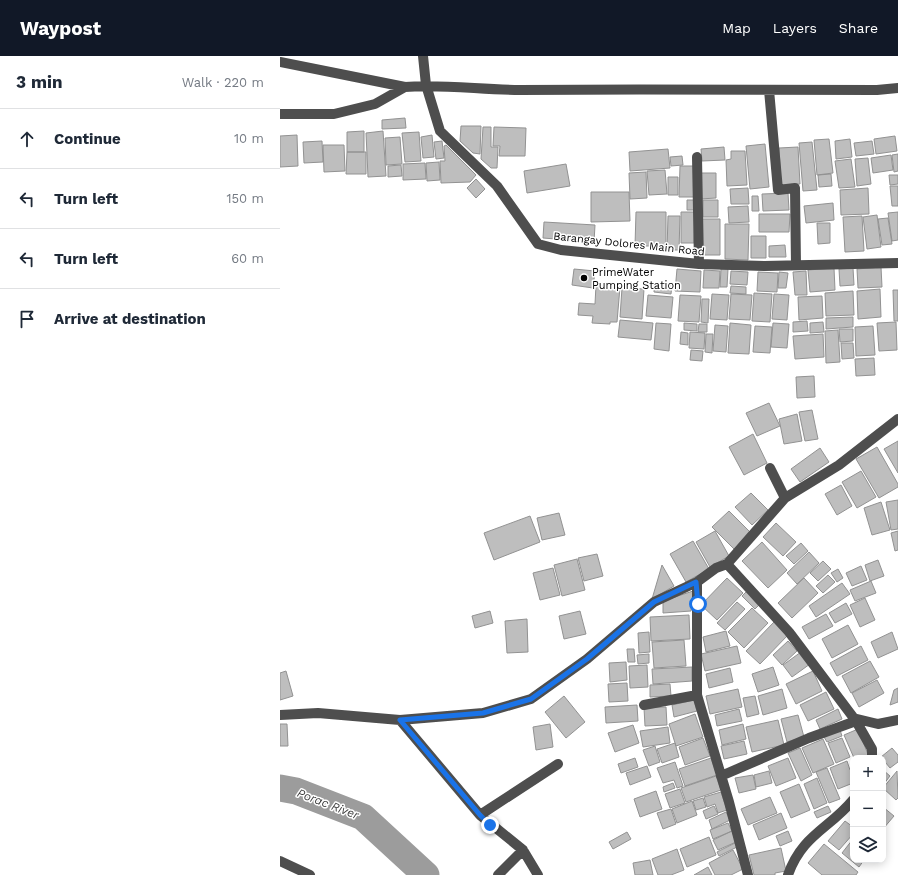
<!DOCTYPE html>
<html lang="en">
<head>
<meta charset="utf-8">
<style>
  :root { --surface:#fff; --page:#f2f2f3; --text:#1f2937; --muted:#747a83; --line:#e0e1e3; --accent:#111827 }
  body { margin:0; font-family:"Work Sans",sans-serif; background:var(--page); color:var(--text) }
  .controls { position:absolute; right:12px; bottom:12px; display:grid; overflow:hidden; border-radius:8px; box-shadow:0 2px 10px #0003 }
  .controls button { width:36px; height:36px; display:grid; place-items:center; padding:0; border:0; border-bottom:1px solid var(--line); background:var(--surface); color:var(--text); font:20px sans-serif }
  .stop { position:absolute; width:12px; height:12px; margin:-9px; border:3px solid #1a73e8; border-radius:50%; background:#fff }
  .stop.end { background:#1a73e8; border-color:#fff; box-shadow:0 1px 4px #0008 }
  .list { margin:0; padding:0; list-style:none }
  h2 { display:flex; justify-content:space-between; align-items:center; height:52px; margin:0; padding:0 16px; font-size:17px }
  h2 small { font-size:13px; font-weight:400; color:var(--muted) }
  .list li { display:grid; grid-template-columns:26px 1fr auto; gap:12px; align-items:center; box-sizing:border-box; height:60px; padding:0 16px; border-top:1px solid var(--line) }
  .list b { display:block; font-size:15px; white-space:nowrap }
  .list em { font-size:13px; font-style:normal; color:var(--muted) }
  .icon { flex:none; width:22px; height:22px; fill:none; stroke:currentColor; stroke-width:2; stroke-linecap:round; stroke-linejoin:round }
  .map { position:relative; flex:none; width:618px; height:819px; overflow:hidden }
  header { display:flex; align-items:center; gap:24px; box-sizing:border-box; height:56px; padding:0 20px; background:var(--accent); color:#fff }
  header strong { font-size:19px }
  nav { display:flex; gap:22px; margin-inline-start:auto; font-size:14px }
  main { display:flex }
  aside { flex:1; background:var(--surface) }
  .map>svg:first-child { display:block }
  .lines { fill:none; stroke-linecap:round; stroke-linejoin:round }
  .river { stroke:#9c9c9c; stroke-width:27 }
  .building { fill:#bebebe; stroke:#929292 }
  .minor { stroke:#4e4e4e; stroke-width:10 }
  .route { stroke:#1a73e8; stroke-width:5 }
  .poi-dot { fill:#000; stroke:#fff; stroke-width:1.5 }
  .labels { text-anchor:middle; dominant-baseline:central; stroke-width:3; stroke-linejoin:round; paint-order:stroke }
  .street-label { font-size:11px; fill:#000; stroke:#fff }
  .poi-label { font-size:11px; fill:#000; stroke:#fff; text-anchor:start }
  .water-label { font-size:12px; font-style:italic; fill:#3d3d3d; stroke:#fff }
</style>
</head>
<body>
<header>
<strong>Waypost</strong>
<nav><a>Map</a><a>Layers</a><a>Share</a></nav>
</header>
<main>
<aside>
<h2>3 min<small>Walk · 220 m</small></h2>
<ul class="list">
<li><svg class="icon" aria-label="ahead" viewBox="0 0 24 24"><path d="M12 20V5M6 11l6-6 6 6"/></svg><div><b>Continue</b></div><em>10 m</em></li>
<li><svg class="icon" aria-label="left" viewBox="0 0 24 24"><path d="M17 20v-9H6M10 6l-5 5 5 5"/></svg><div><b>Turn left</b></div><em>150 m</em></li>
<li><svg class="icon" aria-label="left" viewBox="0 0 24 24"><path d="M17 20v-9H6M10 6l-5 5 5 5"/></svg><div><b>Turn left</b></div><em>60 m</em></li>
<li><svg class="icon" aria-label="arrive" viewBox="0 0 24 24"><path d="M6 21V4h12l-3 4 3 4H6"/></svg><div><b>Arrive at destination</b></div></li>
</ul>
</aside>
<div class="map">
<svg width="618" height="819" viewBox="0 0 618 819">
  <rect width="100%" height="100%" fill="#fff"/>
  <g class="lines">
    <path class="river" d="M0 732 16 735 83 761 146 819"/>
  </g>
  <path class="building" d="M125 62 126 72 102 73V64Z
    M181 70H201L200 98 193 97 180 85Z
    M203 71H211V91H218L217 112H211L201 103Z
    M214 71 246 72 245 100H219L220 90H213Z
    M84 75V96H67V76Z
    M103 75 106 120 88 121 86 77Z
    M139 76 141 105 125 106 122 77Z
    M17 79 18 110 0 111V80Z
    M152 79 154 101 143 102 141 81Z
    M615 80 617 95 596 98 594 83Z
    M120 81 122 108 106 109 105 82Z
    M549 83 553 117 537 119 534 84Z
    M570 83 572 101 556 103 555 85Z
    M42 85 43 106 24 107 23 86Z
    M162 85 164 102 156 103 154 86Z
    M592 85 594 98 576 100 574 87Z
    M532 86 537 134 523 135 519 87Z
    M485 88 489 131 470 133 466 90Z
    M43 89H64L65 115 44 116Z
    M166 89 196 119 190 126 161 127 160 105H165L164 90Z
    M444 91 445 104 422 105 421 93Z
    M518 91 520 128 501 129 499 92Z
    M388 93 390 112 350 115 349 96Z
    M451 95H465L467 129 447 130 446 104 451 103Z
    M67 96H86V118H66Z
    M618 98V115L614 116 612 99Z
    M611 99 613 114 593 117 591 102Z
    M402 100 403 109 391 110 390 101Z
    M588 102 591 128 577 130 575 103Z
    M571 103 575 131 559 132 555 105Z
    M159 106 160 124 147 125 146 107Z
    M145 107 146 123 123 124V108Z
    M286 108 290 130 247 137 244 115Z
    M121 109 122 120 108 121V110Z
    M400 110H416V141H399Z
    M385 114 387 138 369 139 367 115Z
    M366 116 367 142 350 143 349 117Z
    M419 117H436V142L420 143Z
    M551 118 552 130 539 131 538 119Z
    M609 119H618V128L610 129Z
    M388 121H398V139H388Z
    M196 123 205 133 196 142 187 132Z
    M610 130H618V150H612Z
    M468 132 469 148H451L450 133Z
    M588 132 589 158 561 159 560 134Z
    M311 136H349L350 165 311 166Z
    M508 137 509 154 483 155 482 138Z
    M472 140H478L479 155H472Z
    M407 144H416V154H407Z
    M423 144H438V161H423Z
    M553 147 554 164 526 167 524 150Z
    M468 150 469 166 449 167 448 151Z
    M356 156H386V190H355Z
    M401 156H415L414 187H401Z
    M618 156V184L612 185 608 157Z
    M479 158H510L509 176H479Z
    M597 159 601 191 587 193 583 161Z
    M388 160H400L399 194H387Z
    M582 160 584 195 565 196 563 161Z
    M608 162 612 188 602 189 598 163Z
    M421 163H440V199H422Z
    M264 166 315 169 314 186 263 182Z
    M537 167H550V187L538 188Z
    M445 168H469L468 204 445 203Z
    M471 180H486V202H471Z
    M505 189 506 201H489V190Z
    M601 211 602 231 578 232 577 213Z
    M554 212 555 234 530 236 528 214Z
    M573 212 574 229 560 230 559 213Z
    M294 213 315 215 313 232 292 229Z
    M397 213 421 215 420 236 395 235Z
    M441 213H448L447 231H440Z
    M424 214 440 215 439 232H423Z
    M451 215 468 216 467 229 450 228Z
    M526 215 527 239H515L513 216Z
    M478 216 498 217 497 236 477 235Z
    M499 216 508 217 506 232H498Z
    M374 228 392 229 391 238 374 236Z
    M316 229 340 231 337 266H330V268L312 267 313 260 298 259 299 247 315 248Z
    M451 230 466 231V238L450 237Z
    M342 232 364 233 362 263 340 261Z
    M600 233 601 261 578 263 577 235Z
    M613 234H618V265H614Z
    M573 235 574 259 546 260 545 237Z
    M474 237 492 238 490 266 472 265Z
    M432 238 449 239 447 264 430 263Z
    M451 238 472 239 470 264 449 263Z
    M494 238 509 239 507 264 492 263Z
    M368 239 393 241 391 262 366 260Z
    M400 239 421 240 419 266 398 265Z
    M542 240 543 262 519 264 518 241Z
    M422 243H429L428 267 421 266Z
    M573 261V271L546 273V262Z
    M340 264 373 267 371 284 338 281Z
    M527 265 528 275 513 276V266Z
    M543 266 544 276 530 277V267Z
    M616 266 617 294 599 295 597 267Z
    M376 267 391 268 389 295 374 293Z
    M404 267 417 268V275L404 274Z
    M450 267 471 269 469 298 448 297Z
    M493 267 509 268 507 292 491 291Z
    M419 268H427V276H418Z
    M435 269 448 270 446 296 433 295Z
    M475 270 492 271 490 297 473 296Z
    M593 270 595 299 576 300 575 271Z
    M559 273H573V285L560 286Z
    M558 274 560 306 546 307 545 275Z
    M401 276 408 277V289L400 288Z
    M410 276 425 277 424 293 409 292Z
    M426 278H433L432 297 425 296Z
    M543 278 544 301 515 303 513 280Z
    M561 287H573L574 302 562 303Z
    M411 294 423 295 422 305 410 304Z
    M594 302 595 319 576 320 575 303Z
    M534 320 535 341 517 342 516 321Z
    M489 347 500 370 477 380 466 357Z
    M532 354 538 383 525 385 519 356Z
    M517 358 522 385 504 388 499 363Z
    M473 378 487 407 464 419 449 391Z
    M618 385V417L604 393Z
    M597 391 618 428V431L599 442 576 403Z
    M540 392 549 406 520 426 511 413Z
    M581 415 596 441 577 452 562 426Z
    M561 429 572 450 557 459 545 438Z
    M471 437 488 454 472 469 455 451Z
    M618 444V473L611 474 606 446Z
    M601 446 610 474 592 479 584 452Z
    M449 455 472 478 455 494 432 471Z
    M279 457 285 479 262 484 257 462Z
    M250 460 260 486 214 504 204 477Z
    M496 467 516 486 503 500 483 481Z
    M435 475 449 500 430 511 416 486Z
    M618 475V494L615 495 611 477Z
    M413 485 429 513 406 526 390 498Z
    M482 486 507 514 488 532 462 505Z
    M521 487 528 495 514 508 506 500Z
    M529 496 539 507 517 528 507 517Z
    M317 498 323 520 304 525 298 502Z
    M297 503 305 534 282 540 274 509Z
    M598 504 604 520 590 525 585 509Z
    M543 505 551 513 538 525 530 517Z
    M382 509 394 530 372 543Z
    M581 510 587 524 572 530 566 517Z
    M273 512 280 539 260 544 253 517Z
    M558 513 563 522 557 526 551 517Z
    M548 519 555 526 543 537 536 530Z
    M447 522 463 537 437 564 421 549Z
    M524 522 538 537 512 562 498 547Z
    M591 525 596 537 575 545 570 534Z
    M562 527 570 538 536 561 529 550Z
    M468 534 481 547 475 553 462 540Z
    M413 535 411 555 383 557V545Z
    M585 542 595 564 580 571 570 549Z
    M457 546 465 553 445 574 437 567Z
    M566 547 572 558 555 567 549 557Z
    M472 552 488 567 464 592 448 576Z
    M210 555 213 567 195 572 192 560Z
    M300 555 306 578 284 583 279 560Z
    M546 558 553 570 529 583 522 571Z
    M409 559 410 583 371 585 370 561Z
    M247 563 248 596 227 597 225 565Z
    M494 566 508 579 480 608 466 595Z
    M568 569 578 588 552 602 542 583Z
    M446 575 450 590 426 596 423 581Z
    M369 576 370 596 359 597 358 577Z
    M612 576 618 593 598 602 591 586Z
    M404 584 406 610 374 612 372 586Z
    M508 585 517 595 502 609 493 599Z
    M457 590 461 607 425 615 421 598Z
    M581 590 588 604 557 620 550 607Z
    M347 593H354L355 606H348Z
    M521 596 530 608 512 621 503 609Z
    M369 598V607L358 608 357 599Z
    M590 605 599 621 571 637 562 620Z
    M346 606 347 624 330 626 329 607Z
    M367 609 368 631 350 632 349 610Z
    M412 611V625L373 628 372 613Z
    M493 611 499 629 478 636 472 618Z
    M450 612 453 626 429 632 426 618Z
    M6 615 13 640 0 644V617Z
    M533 615 542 635 516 648 506 628Z
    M597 624 604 637 579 651 572 637Z
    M347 627 348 645 329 646 328 628Z
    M390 628 391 640 370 641V629Z
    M618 632V646L610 649 614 634Z
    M458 633 462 651 430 658 426 640Z
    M502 633 507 652 483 659 478 640Z
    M546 636 554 653 528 665 520 649Z
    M284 640 305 666 286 682 265 656Z
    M475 640 479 658 467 661 463 642Z
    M414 644 417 655 394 661 392 649Z
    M357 649 358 665 326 667 325 651Z
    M386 651 387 669 365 670 364 652Z
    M459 653 462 665 437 670 435 659Z
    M558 653 562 663 540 673 536 664Z
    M415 658 423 681 396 690 389 668Z
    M518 659 524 681 507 686 501 663Z
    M498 664 504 689 472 696 466 671Z
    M0 668H7L8 690H0Z
    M270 668 273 691 256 694 253 671Z
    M463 668 466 683 442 689 439 674Z
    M353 669 359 687 335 696 328 677Z
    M388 671 390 687 363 691 360 675Z
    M578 673 589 701 587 702H574L564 679Z
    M560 674 562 680 547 686 544 681Z
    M423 682 430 700 405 709 399 691Z
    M562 682 570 701 556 707 548 687Z
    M543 683 554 708 533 717 522 692Z
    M464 685 467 698 444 703 441 690Z
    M395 687 399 701 382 707 377 693Z
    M375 690 380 706 369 710 363 694Z
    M520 692 532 719 521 725 508 697Z
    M612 692 618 699V706L610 712 601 701Z
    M355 702 358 711 341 717 338 708Z
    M431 702 437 719 405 730 399 713Z
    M508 702 516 722 496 730 488 710Z
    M567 705 570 714 573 712V727L558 733 550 712Z
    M395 706 403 730 397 732 394 724 383 727 377 712Z
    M367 710 371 721 350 729 346 717Z
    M547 712 560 743 549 747 536 716Z
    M603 714 610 720 603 729Z
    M489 715 492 727 476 731 474 719Z
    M617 715 618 742 616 744 603 732Z
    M473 719 476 733 459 737 455 722Z
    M436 720 441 734 406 746 401 732Z
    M537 722 547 747 534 753 524 728Z
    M393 727 395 732 384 736 383 731Z
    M519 728 530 754 511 762 500 736Z
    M400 733 405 747 390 752 385 738Z
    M376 735 382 753 360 761 354 743Z
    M441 736 447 754 438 757 435 748 427 751 424 741Z
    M490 741 497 757 468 769 461 753Z
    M423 742 426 751 416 754 413 745Z
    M412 745 417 759 397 767 392 753Z
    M434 750 438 758 426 763 423 755Z
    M548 750 551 756 537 762 534 756Z
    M603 751 614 760 603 773Z
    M391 753 396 768 383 773 377 757Z
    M446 756 450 764 432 773 429 764Z
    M501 757 507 772 479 784 473 769Z
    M565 765 573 771V778L559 794 548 785Z
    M448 767 452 775 433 783 430 774Z
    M452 775 456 786 438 794 433 784Z
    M508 775 512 785 500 790 496 780Z
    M347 776 351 783 333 793 329 786Z
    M429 781 436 799 407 811 400 793Z
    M573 783V804H584L579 811 562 797Z
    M455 787 457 791 439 800 437 796Z
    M544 788 578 816 576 819H542L528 807Z
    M501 792 506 815 495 817V819H474L469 799Z
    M397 793 404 814 391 819H378L372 803Z
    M453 794 463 813 451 819H435L429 807Z
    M370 804 373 819H355L353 807Z
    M428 811 432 819H414Z"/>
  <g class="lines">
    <path class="minor" d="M143 0 146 29 160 75 217 130 258 188 281 194 419 208 485 210 618 207
      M0 6 125 31C163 28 202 34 240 34 359 33 478 34 597 34L618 32
      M489 34 498 134 515 132 516 209
      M0 58H54L95 48 125 31
      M417 101 419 208
      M490 412 505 442
      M447 508 509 576 576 665 592 693V702
      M364 649 417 639
      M0 659 38 657 120 664
      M573 662 598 668 618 664
      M441 720 529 682 576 665
      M200 759 278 708
      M0 805 30 819
      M218 819 243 794
      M258 819 243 794 200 759 120 664 203 657 251 643 307 603 374 546 417 526
      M468 819 449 746 417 639V526L436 512 447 508 505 442 559 409 618 363
      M508 819C522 779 549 773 573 744"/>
  </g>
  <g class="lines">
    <path class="route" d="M210 769 200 759 120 664 203 657 251 643 307 603 374 546 416 526 418 548"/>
  </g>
  <circle class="poi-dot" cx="304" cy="222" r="4"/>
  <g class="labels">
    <g class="street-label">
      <text transform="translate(349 188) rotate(6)">Barangay Dolores Main Road</text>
    </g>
    <g class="poi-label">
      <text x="312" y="216">PrimeWater<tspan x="312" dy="13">Pumping Station</tspan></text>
    </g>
    <g class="water-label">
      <text transform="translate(48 748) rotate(21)">Porac River</text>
    </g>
  </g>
</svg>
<div class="controls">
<button>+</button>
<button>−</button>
<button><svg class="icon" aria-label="layers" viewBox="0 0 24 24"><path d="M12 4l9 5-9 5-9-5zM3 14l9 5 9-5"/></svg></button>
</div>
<div class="stop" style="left:418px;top:548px"></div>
<div class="stop end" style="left:210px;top:769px"></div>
</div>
</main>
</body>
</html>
